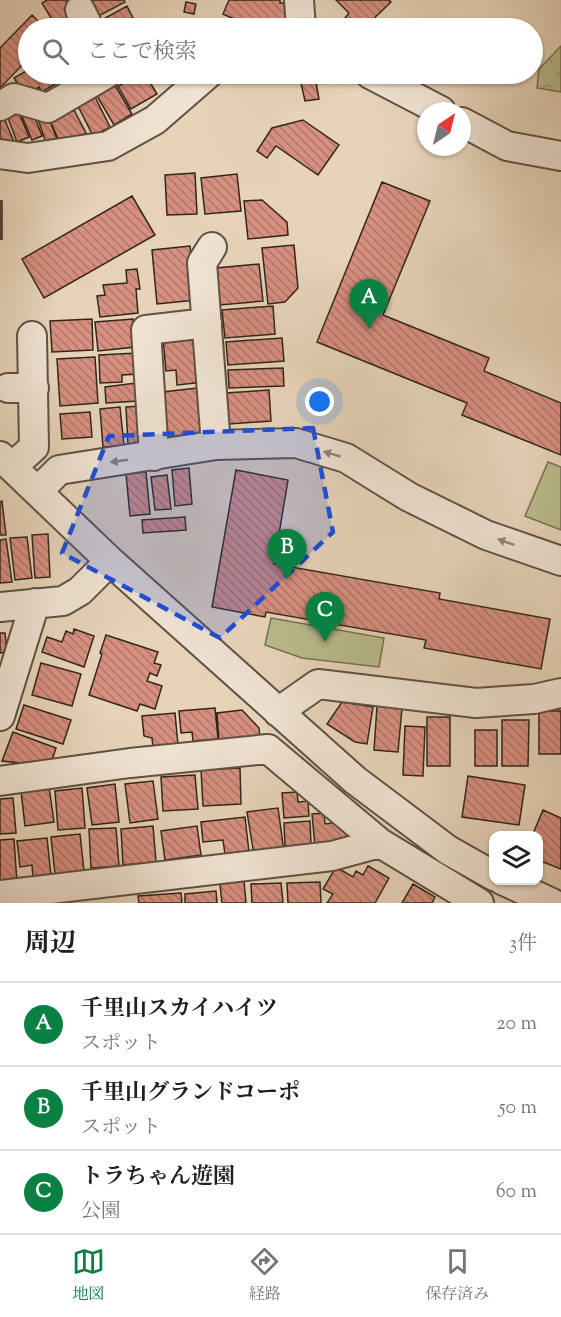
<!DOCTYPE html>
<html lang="ja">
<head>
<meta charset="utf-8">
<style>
  :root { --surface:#fff; --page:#f6f6f6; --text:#202124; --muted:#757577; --line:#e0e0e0; --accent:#0b8043 }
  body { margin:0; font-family:"Sorts Mill Goudy","Noto Serif JP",serif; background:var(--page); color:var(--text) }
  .controls { position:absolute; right:18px; bottom:18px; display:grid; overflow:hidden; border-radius:12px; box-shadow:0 2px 4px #0004 }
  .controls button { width:54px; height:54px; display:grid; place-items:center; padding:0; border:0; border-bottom:2px solid var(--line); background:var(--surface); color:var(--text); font:30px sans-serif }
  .compass { position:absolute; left:417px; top:102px; width:54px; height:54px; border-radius:50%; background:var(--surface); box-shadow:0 2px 4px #0004; rotate:35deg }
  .you { position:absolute; left:320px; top:402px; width:21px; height:21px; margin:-15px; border:4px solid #fff; border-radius:50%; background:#1a73e8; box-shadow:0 0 0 9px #1a73e833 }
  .badge { display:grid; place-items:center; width:39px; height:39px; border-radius:50%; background:var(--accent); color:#fff; font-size:20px; font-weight:700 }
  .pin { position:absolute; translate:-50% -50px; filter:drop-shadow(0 2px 3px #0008) }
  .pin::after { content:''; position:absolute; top:32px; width:21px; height:18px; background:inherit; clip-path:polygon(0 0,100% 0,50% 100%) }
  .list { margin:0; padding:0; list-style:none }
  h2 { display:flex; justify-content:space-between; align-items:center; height:78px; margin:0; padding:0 24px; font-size:26px }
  h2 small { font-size:20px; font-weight:400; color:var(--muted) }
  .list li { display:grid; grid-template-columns:39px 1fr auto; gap:18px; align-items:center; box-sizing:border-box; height:84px; padding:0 24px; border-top:2px solid var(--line) }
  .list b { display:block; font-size:22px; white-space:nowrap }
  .list p { margin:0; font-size:20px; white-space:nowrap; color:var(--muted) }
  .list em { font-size:20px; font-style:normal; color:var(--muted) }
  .icon { flex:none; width:33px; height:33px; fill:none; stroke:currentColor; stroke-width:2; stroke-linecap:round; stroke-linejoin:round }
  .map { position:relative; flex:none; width:561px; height:903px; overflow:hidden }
  .search { position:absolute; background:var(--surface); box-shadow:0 2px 4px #0004; left:18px; right:18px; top:18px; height:66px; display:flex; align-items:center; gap:15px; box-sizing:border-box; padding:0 21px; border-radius:33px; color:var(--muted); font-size:22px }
  .sheet { height:330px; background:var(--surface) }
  nav { display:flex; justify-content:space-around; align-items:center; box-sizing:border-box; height:84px; border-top:2px solid var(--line); background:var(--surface); font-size:16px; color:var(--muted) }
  nav a { display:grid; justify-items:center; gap:3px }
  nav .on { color:var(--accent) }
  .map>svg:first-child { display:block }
  .green { fill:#b9bb8c; stroke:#767054; stroke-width:1.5 }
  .forest { fill:url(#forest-crowns); stroke:#767054; stroke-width:1.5 }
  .building { fill:url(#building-back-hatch); stroke:#32261c; stroke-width:1.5 }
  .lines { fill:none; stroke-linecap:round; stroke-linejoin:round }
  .minor-casing { stroke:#5f5143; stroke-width:32 }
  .minor { stroke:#efe2d1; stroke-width:28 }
  .oneway { fill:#908476 }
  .marked { fill:#1d4ed8; fill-opacity:0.2; stroke:#1d4ed8; stroke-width:4.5; stroke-dasharray:12 8; stroke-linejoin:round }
</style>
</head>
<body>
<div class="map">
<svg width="561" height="903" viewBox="0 0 561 903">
  <defs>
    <pattern id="forest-crowns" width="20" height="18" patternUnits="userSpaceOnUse" patternTransform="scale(1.5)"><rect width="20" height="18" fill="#b9bb8c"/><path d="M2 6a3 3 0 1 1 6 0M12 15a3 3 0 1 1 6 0" fill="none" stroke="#979872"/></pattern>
    <pattern id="building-back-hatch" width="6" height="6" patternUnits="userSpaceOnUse" patternTransform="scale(1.5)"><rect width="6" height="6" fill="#d78f80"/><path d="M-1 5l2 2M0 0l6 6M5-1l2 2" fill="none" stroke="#af7568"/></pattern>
  </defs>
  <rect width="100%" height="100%" fill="#e6d3b8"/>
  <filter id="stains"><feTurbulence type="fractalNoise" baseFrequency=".00333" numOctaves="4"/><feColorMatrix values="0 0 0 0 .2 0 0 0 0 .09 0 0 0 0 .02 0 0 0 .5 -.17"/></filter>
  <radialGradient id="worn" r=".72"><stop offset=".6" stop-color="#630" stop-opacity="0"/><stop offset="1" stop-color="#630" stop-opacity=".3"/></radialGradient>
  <path class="green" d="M548 462 561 467V530L525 516Z
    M271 618 384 638 379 667 302 658 265 645Z"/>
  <path class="forest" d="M561 46V92L537 88 539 69Z"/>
  <path class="building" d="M47 0H66L77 20 62 28H57L42 3Z
    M94 0H124L125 2 93 19 85 5Z
    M229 0H280V3L294 2 295 28H243V23L223 14Z
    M336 0H389L391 2 364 28H356L345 18 349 13Z
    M186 2 196 4 194 14 184 12Z
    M127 6 134 20 119 28H99L96 23Z
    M32 15 45 28H28V59L0 88V48Z
    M28 70V74H52L57 83 42 92 39 87 25 96 14 78Z
    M140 74H145L157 94 131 109 118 86Z
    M315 77 319 99 305 101 300 79Z
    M115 85 132 114 114 125 97 96Z
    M95 97 110 127 93 136 78 106Z
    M32 110 42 136 32 140 21 114Z
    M74 110 86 133 61 145 50 121Z
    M19 113 29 137 17 142 8 118Z
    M48 116 57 139 45 140 38 119Z
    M4 118 15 144 0 142V120Z
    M303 120 339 145 318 175 276 146 267 158 257 151 272 128Z
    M195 173 197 214 167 215 165 175Z
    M237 174 241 211 205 214 201 178Z
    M382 182 430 201 383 315 489 358 484 371 561 403V455L462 415 467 403 317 342Z
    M132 196 155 235 44 298 22 259Z
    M262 200 287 222 288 235 248 239 244 201Z
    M0 201H2V239H0Z
    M294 245 298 288 285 302 268 304 262 248Z
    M190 246 196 300 157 304 152 250Z
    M259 264 263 301 220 305 216 268Z
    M137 269 140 289H136L138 313 100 317 97 296 105 295 103 285 127 283 126 270Z
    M273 306 275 334 225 338 222 310Z
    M92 319 93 350 52 352 50 321Z
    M133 319 136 347 98 351 95 322Z
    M199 335 204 382 177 385 176 370 166 371 163 338Z
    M282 338 284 361 228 365 226 342Z
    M137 353 138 374 122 375V382L100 383 99 355Z
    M95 357 98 403 60 406 57 359Z
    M283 368 284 386 229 388 228 370Z
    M136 383 138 401 106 403 105 387Z
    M205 387 210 433 168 437 163 392Z
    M269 390 271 421 229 424 226 393Z
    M142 406 145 444 128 445 126 407Z
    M120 407 124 446 103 447 100 409Z
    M90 412 92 437 62 439 60 414Z
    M189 468 192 504 175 506 172 470Z
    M236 470 288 480 274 564 440 593 439 599 550 619 541 669 424 648 426 640 266 612 265 617 212 607Z
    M146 472 150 514 130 516 126 474Z
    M167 475 171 509 155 510 151 477Z
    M2 501 6 535H0V502Z
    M185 517 186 530 143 533 142 520Z
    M48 534 50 577 35 578 32 535Z
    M27 537 32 578 15 580 10 538Z
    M6 539 12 582 0 583V540Z
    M74 629 94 636 84 667 42 652 47 637 62 642 66 631 73 634Z
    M0 633H5L7 652 0 653Z
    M106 635 158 652 154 663 161 665 157 676 150 673 147 681 162 686 155 709 140 704 137 711 89 695 102 654 100 653Z
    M41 663 81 674 72 706 32 695Z
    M342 702 373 707 367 744 355 742 327 724Z
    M24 705 71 720 63 744 16 729Z
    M377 706 402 708 398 752 374 750Z
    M215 708 218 739 193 741 192 732 181 733 179 711Z
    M242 710 259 728 260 738 219 742 217 713Z
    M539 711H561V754H539Z
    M175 713 178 745 153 747 152 738 144 736 142 716Z
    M427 717H450V766H427Z
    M502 720H529L528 766H502Z
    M405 726 425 727 423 776 403 775Z
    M475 730H497V766H475Z
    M13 732 56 748 50 766 2 761Z
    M240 768 241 804 203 806 201 770Z
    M195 775 198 809 163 811 161 777Z
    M468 776 525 785 519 825 462 817Z
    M153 781 158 819 130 823 125 784Z
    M115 784 119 822 92 825 87 788Z
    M49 787 54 822 25 826 21 791Z
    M82 788 85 828 58 830 55 791Z
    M297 792 298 802 308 801 309 816 284 818 282 793Z
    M13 798 16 833 0 834V799Z
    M278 808 284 852 254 855 247 812Z
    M543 810 561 818V869L538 860V836H532Z
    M324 813 325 824 345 821 347 843 315 846 312 814Z
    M245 817 249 852 225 854 223 840 203 842 201 822Z
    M310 821 311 845 285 846 284 823Z
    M153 826 156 862 123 865 121 829Z
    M197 826 201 855 165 860 161 831Z
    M116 828 119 866 91 868 89 829Z
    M80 834 84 871 55 874 51 837Z
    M47 838 51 876 33 878 32 865 20 867 17 841Z
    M14 839 17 883 0 885V840Z
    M368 866 389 878 375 903H327L333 894 323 889 336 867 353 877 356 871 363 875Z
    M244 881 246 903H222L220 884Z
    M320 882 321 903H288L287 883Z
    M281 883 283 903H252L251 884Z
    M413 884 435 897 432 903H402Z
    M216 891 217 903H185V894Z
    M181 893 182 903H139L138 896Z"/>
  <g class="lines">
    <defs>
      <path id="minor" d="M299 0 301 28
        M80 10 89 28
        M370 74 441 111
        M0 106 14 98 48 108 106 74
        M462 122 507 146 561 156
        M0 154 28 158 108 146 155 120 208 74
        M212 247 202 263 216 445
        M8 388H34
        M0 456 110 561 355 780 448 850 494 876
        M154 456 146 330 207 323
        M12 467 34 447 32 336
        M38 491 59 470 216 445 296 443 346 458 409 497 486 535 561 561
        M0 607 63 601 80 591 110 561
        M278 712 318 684 476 703 534 699 561 693
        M0 716 35 603
        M0 781 130 763 268 749 380 843 479 903
        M502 880 552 903
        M0 895 332 856 380 843"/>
    </defs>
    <use href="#minor" class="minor-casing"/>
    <use href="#minor" class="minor"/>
  </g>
  <defs><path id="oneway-solid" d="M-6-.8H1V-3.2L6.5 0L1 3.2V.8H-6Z" transform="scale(1.5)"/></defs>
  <g class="oneway">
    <use href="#oneway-solid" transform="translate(332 454) rotate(-164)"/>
    <use href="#oneway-solid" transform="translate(119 461) rotate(172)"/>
    <use href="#oneway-solid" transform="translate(506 542) rotate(-161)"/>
  </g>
  <path class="marked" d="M313 428 333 532 220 638 62 553 109 436Z"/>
  <rect width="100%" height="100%" filter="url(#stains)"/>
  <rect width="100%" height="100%" fill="url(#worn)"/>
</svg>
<div class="controls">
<button><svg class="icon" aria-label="layers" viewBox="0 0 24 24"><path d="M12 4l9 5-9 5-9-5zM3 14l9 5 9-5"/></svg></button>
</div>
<svg class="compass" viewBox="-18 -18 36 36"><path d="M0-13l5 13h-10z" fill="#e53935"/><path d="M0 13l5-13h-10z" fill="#757577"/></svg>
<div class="you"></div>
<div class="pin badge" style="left:369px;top:329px">A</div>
<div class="pin badge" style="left:287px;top:579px">B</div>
<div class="pin badge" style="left:325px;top:642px">C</div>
<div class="search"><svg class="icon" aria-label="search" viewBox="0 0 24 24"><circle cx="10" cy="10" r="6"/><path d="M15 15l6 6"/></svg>ここで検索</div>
</div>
<section class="sheet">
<h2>周辺<small>3件</small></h2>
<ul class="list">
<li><span class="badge">A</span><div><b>千里山スカイハイツ</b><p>スポット</p></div><em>20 m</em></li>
<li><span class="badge">B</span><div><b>千里山グランドコーポ</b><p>スポット</p></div><em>50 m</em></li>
<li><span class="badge">C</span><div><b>トラちゃん遊園</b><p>公園</p></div><em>60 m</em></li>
</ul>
</section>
<nav>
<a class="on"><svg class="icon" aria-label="map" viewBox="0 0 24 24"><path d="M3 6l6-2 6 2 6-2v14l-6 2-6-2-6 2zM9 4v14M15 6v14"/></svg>地図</a>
<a><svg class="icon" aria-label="directions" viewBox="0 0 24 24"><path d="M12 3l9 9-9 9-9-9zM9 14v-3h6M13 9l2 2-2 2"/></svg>経路</a>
<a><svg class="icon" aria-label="saved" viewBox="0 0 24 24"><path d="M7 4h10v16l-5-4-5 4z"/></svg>保存済み</a>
</nav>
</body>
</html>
